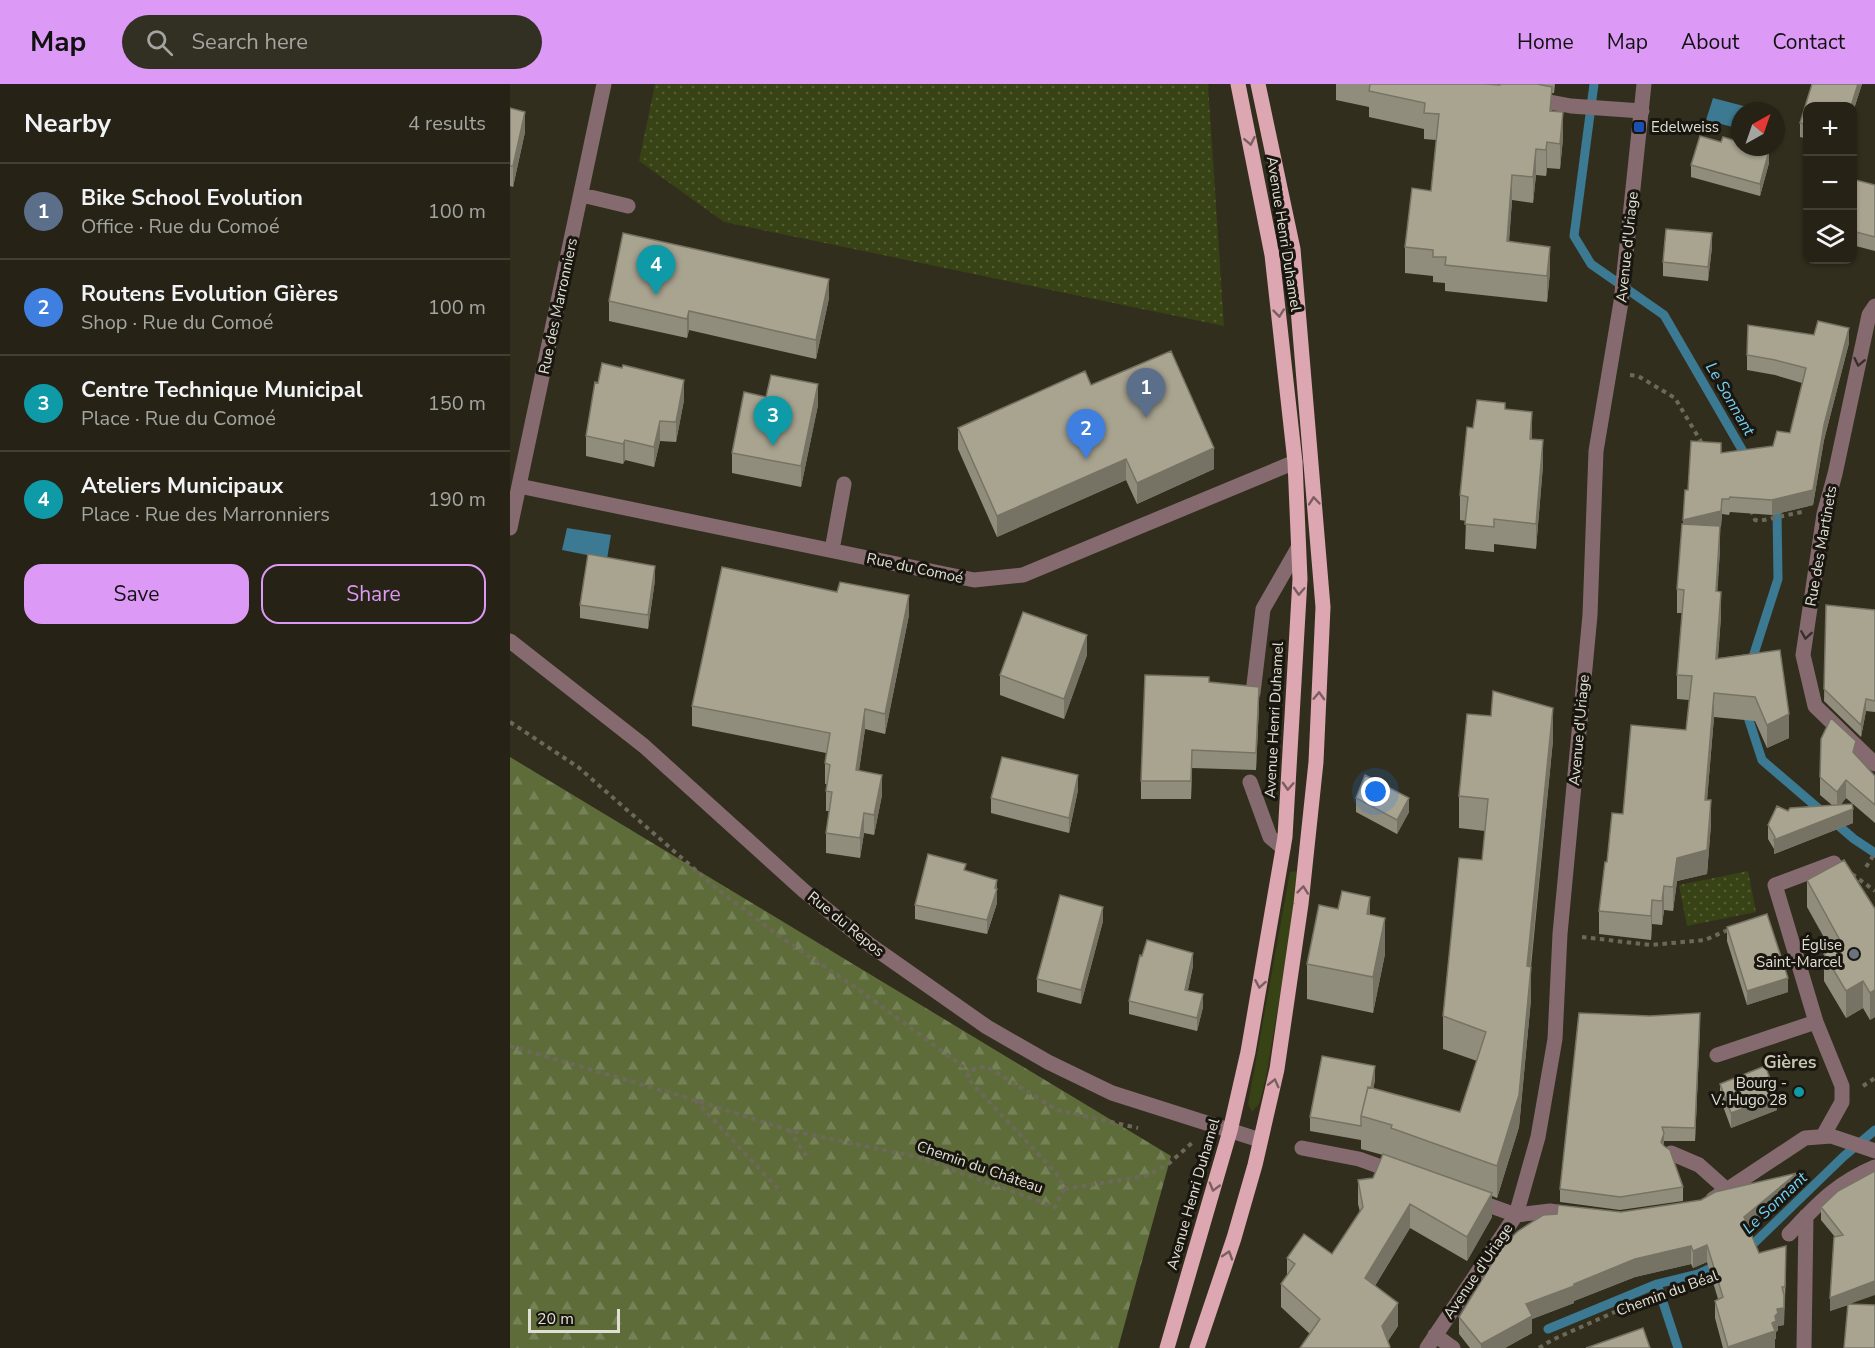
<!DOCTYPE html>
<html lang="en">
<head>
<meta charset="utf-8">
<style>
  :root { --surface:#262216; --page:#322f23; --text:#f1f3f6; --muted:#a4a4a1; --line:#423f35; --accent:#dc99f5 }
  body { margin:0; font-family:"Nunito Sans",sans-serif; background:var(--page); color:var(--text) }
  .controls { position:absolute; right:18px; top:18px; display:grid; overflow:hidden; border-radius:12px; box-shadow:0 2px 4px #0004 }
  .controls button { width:54px; height:54px; display:grid; place-items:center; padding:0; border:0; border-bottom:2px solid var(--line); background:var(--surface); color:var(--text); font:30px sans-serif }
  .compass { position:absolute; left:1221px; top:18px; width:54px; height:54px; border-radius:50%; background:var(--surface); box-shadow:0 2px 4px #0004; rotate:40deg }
  .scale { position:absolute; left:18px; bottom:15px; width:92px; box-sizing:border-box; padding-left:6px; border:3px solid #e1ded4; border-top:0; font-size:16px; line-height:21px; white-space:nowrap; color:#e1ded4; -webkit-text-stroke:4px #18160e; paint-order:stroke }
  .you { position:absolute; left:866px; top:708px; width:21px; height:21px; margin:-15px; border:4px solid #fff; border-radius:50%; background:#1a73e8; box-shadow:0 0 0 9px #1a73e833 }
  .badge { display:grid; place-items:center; width:39px; height:39px; border-radius:50%; background:var(--accent); color:#fff; font-size:20px; font-weight:700 }
  .pin { position:absolute; translate:-50% -50px; filter:drop-shadow(0 2px 3px #0008) }
  .pin::after { content:''; position:absolute; top:32px; width:21px; height:18px; background:inherit; clip-path:polygon(0 0,100% 0,50% 100%) }
  .list { margin:0; padding:0; list-style:none }
  h2 { display:flex; justify-content:space-between; align-items:center; height:78px; margin:0; padding:0 24px; font-size:26px }
  h2 small { font-size:20px; font-weight:400; color:var(--muted) }
  .list li { display:grid; grid-template-columns:39px 1fr auto; gap:18px; align-items:center; box-sizing:border-box; height:96px; padding:0 24px; border-top:2px solid var(--line) }
  .list b { display:block; font-size:22px; white-space:nowrap }
  .list p { margin:0; font-size:20px; white-space:nowrap; color:var(--muted) }
  .list em { font-size:20px; font-style:normal; color:var(--muted) }
  .actions { display:flex; gap:12px; padding:18px 24px }
  .actions a { flex:1; padding:14px 0; border:2px solid var(--accent); border-radius:18px; text-align:center; font-size:21px; color:var(--accent) }
  .actions .main { background:var(--accent); color:#111 }
  .icon { flex:none; width:33px; height:33px; fill:none; stroke:currentColor; stroke-width:2; stroke-linecap:round; stroke-linejoin:round }
  .map { position:relative; flex:none; width:1365px; height:1264px; overflow:hidden }
  header { display:flex; align-items:center; gap:36px; box-sizing:border-box; height:84px; padding:0 30px; background:var(--accent); color:#111 }
  header strong { font-size:28px }
  nav { display:flex; gap:33px; margin-inline-start:auto; font-size:21px }
  .search { width:420px; height:54px; background:var(--page); display:flex; align-items:center; gap:15px; box-sizing:border-box; padding:0 21px; border-radius:33px; color:var(--muted); font-size:22px }
  main { display:flex }
  aside { flex:1; background:var(--surface) }
  .map>svg:first-child { display:block }
  .grass { fill:#374215 }
  .forest { fill:url(#forest-firs) }
  .park { fill:url(#park-dots) }
  .water { fill:#3c7992 }
  .lines { fill:none; stroke-linecap:round; stroke-linejoin:round }
  .stream { stroke:#3c7992; stroke-width:9 }
  .path { stroke:#6d695a; stroke-width:4; stroke-dasharray:4.5 4.5; stroke-linecap:butt }
  .minor { stroke:#856b6f; stroke-width:15 }
  .major { stroke:#dca7b1; stroke-width:15 }
  .wall { fill:#918d7c }
  .shaded-wall { fill:#767365 }
  .building { fill:#a9a490; stroke:#767365; stroke-width:1.5 }
  .oneway { stroke:#7a5e60 }
  .oneway2 { stroke:#39302b }
  .transit-dot { fill:#1a4fb4; stroke:#18160e; stroke-width:2 }
  .worship-dot { fill:#6b7280; stroke:#18160e; stroke-width:2 }
  .culture-dot { fill:#0f9aa8; stroke:#18160e; stroke-width:2 }
  .labels { text-anchor:middle; dominant-baseline:central; stroke-width:6; stroke-linejoin:round; paint-order:stroke }
  .poi-label { font-size:15px; fill:#e1ded4; stroke:#18160e; text-anchor:end }
  .street-label { font-size:15px; fill:#e1ded4; stroke:#18160e }
  .water-label { font-size:16px; font-style:italic; fill:#74d2f8; stroke:#18160e }
  .quarter-label { font-size:18px; font-weight:bold; fill:#c7c2ae; stroke:#18160e }
</style>
</head>
<body>
<header>
<strong>Map</strong>
<div class="search"><svg class="icon" aria-label="search" viewBox="0 0 24 24"><circle cx="10" cy="10" r="6"/><path d="M15 15l6 6"/></svg>Search here</div>
<nav><a>Home</a><a>Map</a><a>About</a><a>Contact</a></nav>
</header>
<main>
<aside>
<h2>Nearby<small>4 results</small></h2>
<ul class="list">
<li><span class="badge" style="background:#5c6f8a">1</span><div><b>Bike School Evolution</b><p>Office · Rue du Comoé</p></div><em>100 m</em></li>
<li><span class="badge" style="background:#3f7fe0">2</span><div><b>Routens Evolution Gières</b><p>Shop · Rue du Comoé</p></div><em>100 m</em></li>
<li><span class="badge" style="background:#0f9aa8">3</span><div><b>Centre Technique Municipal</b><p>Place · Rue du Comoé</p></div><em>150 m</em></li>
<li><span class="badge" style="background:#0f9aa8">4</span><div><b>Ateliers Municipaux</b><p>Place · Rue des Marronniers</p></div><em>190 m</em></li>
</ul>
<div class="actions"><a class="main">Save</a><a>Share</a></div>
</aside>
<div class="map">
<svg width="1365" height="1264" viewBox="0 0 1365 1264">
  <defs>
    <pattern id="forest-firs" width="22" height="20" patternUnits="userSpaceOnUse" patternTransform="scale(1.5)"><rect width="22" height="20" fill="#5e6c3a"/><path d="M5 1l3.5 6h-7zM16 11l3.5 6h-7z" fill="#758156"/></pattern>
    <pattern id="park-dots" width="8" height="8" patternUnits="userSpaceOnUse" patternTransform="scale(1.5)"><rect width="8" height="8" fill="#374215"/><path d="M2 2h.1M6 6h.1" fill="none" stroke="#545d36" stroke-width="1.8" stroke-linecap="round"/></pattern>
  </defs>
  <rect width="100%" height="100%" fill="#322e1d"/>
  <path class="grass" d="M787 787 782 840 756 994 749 1020 742 1028 738 1020 780 788Z"/>
  <path class="forest" d="M0 673 661 1072 608 1264H0Z"/>
  <path class="park" d="M145 0H698L714 242 214 138 129 77Z
    M1238 787 1246 828 1177 842 1169 801Z"/>
  <path class="water" d="M1203 14 1245 25H1246L1245 27H1230V45L1196 36Z
    M57 444 101 451 97 475 52 466Z"/>
  <g class="lines">
    <path class="stream" d="M1084 0 1064 152 1081 180 1154 231 1238 376
      M1241 579 1268 495 1267 427 1262 419
      M1236 627 1252 676 1344 755 1365 769
      M1237 1166 1333 1073 1365 1046
      M1147 1200 1168 1264
      M1038 1245 1147 1200 1188 1190 1209 1180"/>
    <path class="path" d="M1120 291 1128 292 1165 314 1193 361
      M1241 426 1245 436 1249 437 1292 428
      M0 638 68 683 206 804 269 852 348 905 459 987
      M1356 783 1365 769
      M1342 790 1365 807
      M1072 853 1141 861 1195 856 1220 845
      M0 962 185 1016 278 1046 407 1073 545 1123 554 1105 546 1089 457 994 459 987 476 982 547 1026 628 1044
      M1353 1002 1365 994
      M185 1016 272 1109
      M279 1046 297 1073
      M554 1105 636 1092 657 1081 682 1059
      M1029 1264 1042 1256 1127 1218 1206 1192"/>
    <path class="minor" d="M1024 15 1061 22 1132 27
      M72 111 118 122
      M1365 222 1359 231 1325 390 1314 430 1293 571 1305 622 1365 680
      M9 402 464 496 513 491 785 378
      M0 444 94 0
      M322 466 334 400
      M0 557 134 662 293 806 360 861 477 943 538 978 602 1009 750 1056
      M743 609 753 525 788 464
      M740 698 760 753 773 764
      M1207 971 1306 938
      M1313 1052 1332 1018V1002L1306 938 1265 801 1324 779
      M792 1064 849 1075 888 1089
      M1161 1069 1189 1081 1217 1106
      M1203 1115 1295 1054 1321 1052 1365 1067
      M964 1116 1006 1131 1040 1127 1066 1131
      M1279 1150C1308 1120 1325 1100 1365 1083
      M925 1251 943 1264
      M917 1264 1006 1131 1028 1053 1045 955 1050 850 1080 531 1086 367 1111 218 1134 0
      M1294 1264 1296 1132"/>
    <path class="major" d="M657 1264 720 1047 738 968 775 753 790 495 785 378 762 171 728 0
      M687 1264 724 1154 745 1081 767 985 791 820 806 678 813 523 783 165 748 0"/>
  </g>
  <path class="wall" d="M826 0H975L990 1V0H1045L1044 9H1042V27L1053 54 1050 85 1037 84 1036 92 1026 91 1023 119 1002 116 999 158 1040 188 1037 218 935 207V199L923 198V192L895 189V163L921 107 926 56 914 55V45L859 33V23L826 16Z
    M1302 0H1352L1342 31 1298 22V55L1290 53V39Z
    M0 24 15 48 3 103 0 102Z
    M1259 79 1250 112 1181 93V81Z
    M1342 95 1365 101V167L1342 161Z
    M1202 163 1198 197 1153 192V178Z
    M319 214 306 275 179 246 177 254 99 237V217Z
    M1339 259 1314 356 1303 421 1262 431 1220 428 1219 431 1212 430 1211 442 1210 443V466L1207 507 1211 532 1208 574 1270 566 1279 654 1257 664 1245 637 1204 633 1197 716 1201 740 1197 790 1167 797 1163 827 1154 826 1152 841 1142 840 1141 856 1089 850V827L1097 778 1113 730 1176 646 1179 616 1167 615V591L1172 529H1167V505L1173 440 1178 406 1211 369 1263 362 1280 349 1292 299 1265 291 1237 286V271Z
    M581 301 704 385 627 420 616 396 487 453 448 365V344Z
    M174 316 166 358 150 357 144 383 115 376 113 380 76 372V352Z
    M308 321 291 403 222 389V369Z
    M995 325 1022 355 1033 381 1026 465 984 460V468L955 465 956 437 950 436V411L963 344Z
    M145 496 138 545 70 534V521Z
    M1316 521 1365 526V628L1356 627 1351 653 1314 617Z
    M399 531 375 650 355 645 349 687 372 711 364 751 354 749 350 774 316 769V749L319 727H316V707L317 700H315V679L316 669 182 642V622Z
    M577 571 554 635 490 611V591Z
    M749 621 746 686 682 684 681 715H631V697Z
    M1043 656 1021 883V915L1009 1043 987 1114 982 1112V1133L957 1177 900 1144 865 1202 888 1242 878 1257 880 1264 800 1250 771 1223V1200L777 1192V1174L822 1170 850 1128 848 1120V1096L863 1094 873 1071 851 1065V1056L800 1047V1033L865 996 863 1005 950 1028 967 977 933 965V932L972 776 975 747 949 744V712Z
    M1346 671 1365 692V739L1336 714 1330 721 1343 739 1264 770V765L1258 755V741L1278 727 1322 721 1310 711V693Z
    M568 706 559 749 481 729V714Z
    M846 714 899 728 887 750 846 728Z
    M456 787 487 796V819L477 850 405 835V821Z
    M1297 796 1365 825V933L1360 936 1353 924 1336 934 1314 897V870L1321 866 1297 823Z
    M860 831 875 870 863 929 797 915V880Z
    M593 837 571 920 527 908V895Z
    M1217 843 1278 908 1237 921 1217 857Z
    M683 882 678 906 693 923 687 947 619 930V917Z
    M1190 943 1185 1057H1154V1062L1173 1103V1117L1110 1126 1050 1118V1105Z
    M1210 1000 1267 1026 1221 1044 1210 1014Z
    M1287 1107 1240 1146 1249 1169 1276 1179 1274 1241 1268 1242V1246L1266 1248V1255H1265V1264H1213L1205 1234V1217L1208 1215 1197 1178 1183 1184 1181 1180 1125 1193 1064 1217V1219L1022 1235V1249L995 1264H960L949 1250V1233L980 1182V1174L1111 1128Z
    M1328 1107 1341 1220 1320 1227 1325 1153 1311 1136V1123Z"/>
  <path class="shaded-wall" d="M1348 0H1352L1342 31V22H1341Z
    M1042 3V29L1040 27Z
    M15 28V48L3 103V82Z
    M1053 28V54L1050 85V60Z
    M1037 58V84L1036 92V66Z
    M1026 65V91L1023 119V93Z
    M1259 67V79L1250 112V100Z
    M1002 91V116L997 183V157Z
    M1202 149V163L1198 197V183Z
    M1040 163V188L1037 218V192Z
    M319 195V214L306 275V256Z
    M179 227V246L177 254V235Z
    M1339 244V259L1314 356 1303 421 1262 431V416L1314 341Z
    M174 296V316L166 358V338Z
    M308 300V321L291 403V382Z
    M1022 328V353L1020 380V355Z
    M150 337V357L144 383V363Z
    M115 356V376L113 380V360Z
    M1033 356V381L1026 465V440Z
    M704 364V385L627 420V399Z
    M616 375V396L487 453V432Z
    M1212 415V430L1211 442 1210 443V466L1206 531 1173 451V436Z
    M145 482V496L138 545V531Z
    M1211 508V532L1206 598V575Z
    M399 511V531L375 650V630Z
    M577 551V571L554 635V615Z
    M749 603V621L746 686V669Z
    M1204 609V633L1195 740V716Z
    M1356 615V627L1351 653V641Z
    M1043 624V656L1017 915V882Z
    M355 625V645L346 706V686Z
    M1279 630V654L1257 664V641Z
    M682 666V684L681 715V697Z
    M372 691V711L364 751V731Z
    M568 691V706L559 749V734Z
    M1336 696V714L1327 726V708Z
    M899 714V728L887 750V736Z
    M1201 716V740L1197 790 1167 797 1163 827V803L1167 774Z
    M1343 725V739L1264 770V756Z
    M354 729V749L350 774V754Z
    M487 796V819L477 850V836Z
    M1154 802V826L1152 841V817Z
    M860 813V849L857 830Z
    M1142 816V840L1141 856V832Z
    M593 823V837L571 920V906Z
    M875 834V870L863 929V893Z
    M683 869V882L675 919V906Z
    M1021 883V915L1009 1043 987 1114V1082Z
    M1278 894V908L1237 921V907Z
    M1353 897V924L1336 934V907Z
    M1365 906V933L1360 936V909Z
    M693 910V923L687 947V934Z
    M1190 929V943L1185 1057V1044Z
    M865 982V996L858 1034 855 1033Z
    M1267 1012V1026L1221 1044V1029Z
    M1154 1049V1062L1151 1071V1058Z
    M1287 1089V1107L1234 1151V1133Z
    M982 1109V1133L957 1177V1153Z
    M900 1120V1144L855 1218V1194Z
    M1197 1161V1178L1183 1184V1167Z
    M1181 1162V1180L1125 1193 1064 1217V1219L1022 1235V1249L995 1264H971V1260L1016 1220 1125 1175Z
    M1276 1162V1179L1275 1220V1203Z
    M1365 1197V1211L1320 1227V1214Z
    M1274 1211V1241L1268 1242V1246L1266 1248V1255H1265V1264H1218V1263L1262 1239 1267 1225Z
    M888 1219V1242L873 1264 872 1242Z"/>
  <path class="building" d="M860 0H975L990 1V0H1027L1042 3 1040 27 1053 28 1050 60 1037 58 1036 66 1026 65 1023 93 1002 91 997 157 1040 163 1037 192 935 181 936 173H923V166L895 163 902 104 921 107 929 30 914 29 915 19 859 7Z
    M1302 0H1348L1341 22H1298V41L1290 39Z
    M0 24 15 28 3 82H0Z
    M1190 52 1211 58 1213 53 1230 58V63H1246L1259 67 1250 100 1181 81Z
    M1342 95 1365 101V153L1342 147Z
    M1156 145 1202 149 1198 183 1153 178Z
    M113 149 319 195 306 256 179 227 177 235 99 217Z
    M1308 237 1339 244 1314 341 1303 406 1262 416 1220 413 1219 415H1212L1211 427 1173 436 1175 406H1178L1181 357 1211 359V369L1263 362 1267 347 1280 349 1296 284 1265 276 1237 271 1238 241 1304 251Z
    M661 267 704 364 627 399 616 375 487 432 448 344 575 287 581 301Z
    M92 279 112 284 113 281 174 296 166 338 150 337 144 363 115 356 113 360 76 352 85 298 88 299Z
    M261 291 308 300 291 382 222 369 234 308 256 313Z
    M967 316 995 319V325L1022 328 1020 355 1033 356 1026 440 984 435V443L955 440 958 413 950 411 957 343 963 344Z
    M1172 440 1210 442 1206 507 1211 508 1206 575 1270 566 1279 630 1257 641 1245 613 1204 609 1195 716H1201L1197 766 1167 774 1163 803 1154 802 1152 817 1142 816 1141 832 1089 827 1095 778H1097L1102 729 1113 730 1121 641 1176 646 1182 592 1167 591 1174 506 1167 505Z
    M78 470 145 482 138 531 70 521Z
    M212 483 327 508 330 498 399 511 375 630 355 625 346 686 372 691 364 731 354 729 350 754 316 749 322 708 316 707 320 681 315 679 320 649 182 622Z
    M1316 521 1365 526V617L1356 615 1351 641 1314 605Z
    M513 528 577 551 554 615 490 591Z
    M635 591 699 593V598L749 603 746 669 682 666 681 697H631Z
    M983 607 1043 624 1017 882 1021 883 1009 1011 987 1082 881 1044 882 1041 851 1032 858 1003 950 1028 976 948 933 932 949 774 972 776 978 715 949 712 957 630 981 632Z
    M1321 634 1346 657 1343 668 1365 692V721L1336 696 1327 708 1310 693 1311 655Z
    M492 673 568 691 559 734 481 714Z
    M855 691 899 714 887 736 846 714Z
    M1342 720 1343 725 1264 756 1265 753 1258 741 1267 722 1278 727 1280 724Z
    M418 770 456 780 454 786 487 796 485 804 487 805 477 836 405 821Z
    M1334 776 1365 825V906L1360 909 1353 897 1336 907 1314 870 1332 860 1297 796Z
    M832 807 860 813 857 830 875 834 863 893 797 880 809 821 828 825Z
    M550 811 593 823 571 906 527 895Z
    M1257 830 1278 894 1237 907 1217 843Z
    M637 856 683 869 675 906 693 910 687 934 619 917 630 871 632 872Z
    M1069 929 1140 932 1190 929 1185 1044 1152 1043 1154 1049 1151 1058 1154 1062 1160 1066 1173 1103 1110 1113 1050 1105Z
    M812 972 865 982 861 1004 858 1003 851 1032V1042L800 1033Z
    M1255 982 1267 1012 1221 1029 1210 1000Z
    M873 1070 982 1109 957 1153 900 1120 855 1194 888 1219 872 1242 880 1263 878 1264H790L810 1235 771 1200 785 1180 777 1174 794 1150 822 1170 853 1123 848 1096 863 1094Z
    M1365 1087V1197L1320 1214 1324 1153 1333 1151 1311 1123 1328 1107Z
    M1287 1089 1234 1133 1249 1169 1276 1162 1275 1203H1272L1274 1211V1224L1267 1225 1268 1229 1265 1232 1266 1237 1262 1239 1265 1247 1218 1263 1205 1217 1213 1213 1197 1161 1183 1167 1181 1162 1125 1175 1064 1200V1202L1016 1220 1022 1232 971 1260 949 1233 984 1176 980 1174 1008 1147 1033 1131 1047 1130 1048 1121 1111 1128 1191 1116 1205 1108Z
    M1338 1220 1365 1221V1264H1334Z
    M1133 1244 1140 1264H1076Z"/>
  <defs><path id="oneway-chevron" d="M-2-3.5L2.5 0L-2 3.5" fill="none" stroke-width="1.6" stroke-linecap="round" stroke-linejoin="round" transform="scale(1.5)"/></defs>
  <g class="oneway">
    <use href="#oneway-chevron" transform="translate(740 57) rotate(79)"/>
    <use href="#oneway-chevron" transform="translate(769 229) rotate(84)"/>
    <use href="#oneway-chevron" transform="translate(804 417) rotate(-95)"/>
    <use href="#oneway-chevron" transform="translate(789 507) rotate(93)"/>
    <use href="#oneway-chevron" transform="translate(809 612) rotate(-88)"/>
    <use href="#oneway-chevron" transform="translate(778 702) rotate(93)"/>
    <use href="#oneway-chevron" transform="translate(793 806) rotate(-84)"/>
    <use href="#oneway-chevron" transform="translate(750 900) rotate(100)"/>
    <use href="#oneway-chevron" transform="translate(764 999) rotate(-76)"/>
    <use href="#oneway-chevron" transform="translate(704 1103) rotate(106)"/>
    <use href="#oneway-chevron" transform="translate(718 1171) rotate(-72)"/>
  </g>
  <g class="oneway2">
    <use href="#oneway-chevron" transform="translate(1349 278) rotate(102)"/>
    <use href="#oneway-chevron" transform="translate(1296 551) rotate(99)"/>
  </g>
  <rect class="transit-dot" x="1123" y="37" width="12" height="12" rx="3"/>
  <circle class="worship-dot" cx="1344" cy="870" r="6"/>
  <circle class="culture-dot" cx="1289" cy="1008" r="6"/>
  <g class="labels">
    <g class="poi-label">
      <text x="1141" y="43" text-anchor="start">Edelweiss</text>
      <text x="1332" y="861">Église<tspan x="1332" dy="17">Saint-Marcel</tspan></text>
      <text x="1277" y="999">Bourg -<tspan x="1277" dy="17">V. Hugo 28</tspan></text>
    </g>
    <g class="street-label">
      <text transform="translate(774 150) rotate(81)">Avenue Henri Duhamel</text>
      <text transform="translate(1117 163) rotate(-84)">Avenue d'Uriage</text>
      <text transform="translate(48 222) rotate(-78)">Rue des Marronniers</text>
      <text transform="translate(1311 462) rotate(-80)">Rue des Martinets</text>
      <text transform="translate(405 484) rotate(12)">Rue du Comoé</text>
      <text transform="translate(764 636) rotate(-87)">Avenue Henri Duhamel</text>
      <text transform="translate(1069 646) rotate(-85)">Avenue d'Uriage</text>
      <text transform="translate(336 840) rotate(39)">Rue du Repos</text>
      <text transform="translate(470 1083) rotate(19)">Chemin du Château</text>
      <text transform="translate(683 1110) rotate(-74)">Avenue Henri Duhamel</text>
      <text transform="translate(968 1187) rotate(-56)">Avenue d'Uriage</text>
      <text transform="translate(1157 1209) rotate(-20)">Chemin du Béal</text>
    </g>
    <g class="water-label">
      <text transform="translate(1220 315) rotate(60)">Le Sonnant</text>
      <text transform="translate(1265 1119) rotate(-43)">Le Sonnant</text>
    </g>
    <g class="quarter-label">
      <text x="1280" y="978">Gières</text>
    </g>
  </g>
</svg>
<div class="controls">
<button>+</button>
<button>−</button>
<button><svg class="icon" aria-label="layers" viewBox="0 0 24 24"><path d="M12 4l9 5-9 5-9-5zM3 14l9 5 9-5"/></svg></button>
</div>
<svg class="compass" viewBox="-18 -18 36 36"><path d="M0-13l5 13h-10z" fill="#e53935"/><path d="M0 13l5-13h-10z" fill="#a4a4a1"/></svg>
<div class="scale">20 m</div>
<div class="you"></div>
<div class="pin badge" style="left:636px;top:334px;background:#5c6f8a">1</div>
<div class="pin badge" style="left:576px;top:375px;background:#3f7fe0">2</div>
<div class="pin badge" style="left:263px;top:362px;background:#0f9aa8">3</div>
<div class="pin badge" style="left:146px;top:211px;background:#0f9aa8">4</div>
</div>
</main>
</body>
</html>
